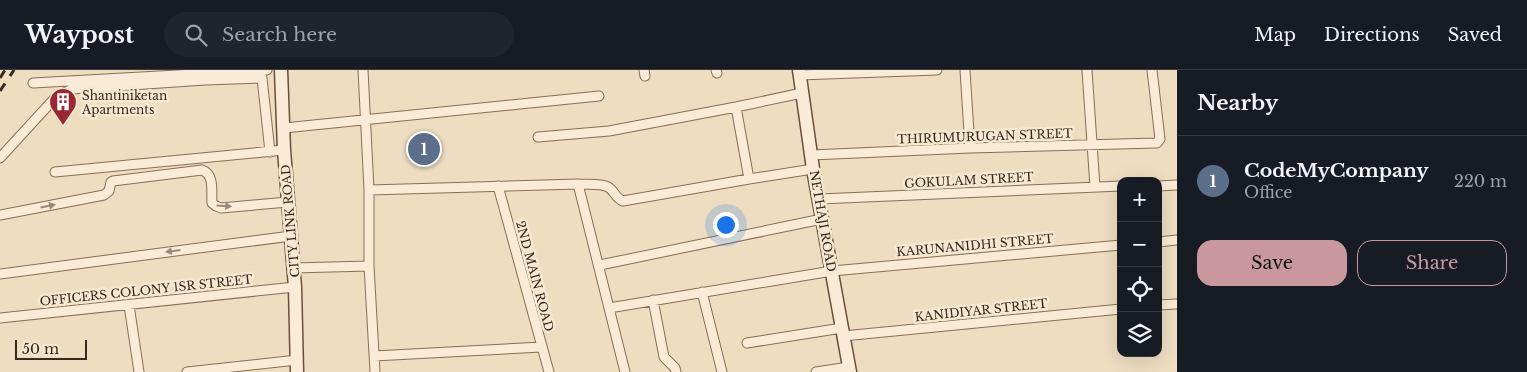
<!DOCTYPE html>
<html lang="en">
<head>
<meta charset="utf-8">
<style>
  :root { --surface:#171b24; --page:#20242c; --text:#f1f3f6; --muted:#9ea1a6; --line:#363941; --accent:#c9989e }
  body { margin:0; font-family:"Libre Baskerville",serif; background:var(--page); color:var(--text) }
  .controls { position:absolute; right:15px; bottom:15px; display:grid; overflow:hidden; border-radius:10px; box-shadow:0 5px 20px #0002 }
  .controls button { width:45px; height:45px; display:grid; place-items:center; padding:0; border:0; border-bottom:1px solid var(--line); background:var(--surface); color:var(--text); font:25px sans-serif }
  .scale { position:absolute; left:15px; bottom:12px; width:72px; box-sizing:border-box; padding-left:5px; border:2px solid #38281d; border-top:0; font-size:14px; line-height:18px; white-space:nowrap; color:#38281d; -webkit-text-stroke:4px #f6e8d1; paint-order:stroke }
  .you { position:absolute; left:725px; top:154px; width:18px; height:18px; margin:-12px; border:4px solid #fff; border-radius:50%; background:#1a73e8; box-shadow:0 0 0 8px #1a73e833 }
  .badge { display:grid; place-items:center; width:32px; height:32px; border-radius:50%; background:var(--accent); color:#fff; font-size:16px; font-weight:700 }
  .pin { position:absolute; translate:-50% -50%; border:2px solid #fff; box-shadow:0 1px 5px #0006 }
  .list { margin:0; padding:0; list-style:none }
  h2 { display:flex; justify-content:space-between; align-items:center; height:65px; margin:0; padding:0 20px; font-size:21px }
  h2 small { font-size:16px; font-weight:400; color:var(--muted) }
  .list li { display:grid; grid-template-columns:32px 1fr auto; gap:15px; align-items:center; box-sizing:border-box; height:90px; padding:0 20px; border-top:1px solid var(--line) }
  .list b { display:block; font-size:19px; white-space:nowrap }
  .list p { margin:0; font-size:16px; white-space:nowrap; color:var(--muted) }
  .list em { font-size:16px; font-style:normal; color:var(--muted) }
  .actions { display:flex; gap:10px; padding:15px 20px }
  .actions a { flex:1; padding:11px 0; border:1px solid var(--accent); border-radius:15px; text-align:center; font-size:18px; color:var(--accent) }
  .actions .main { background:var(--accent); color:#111 }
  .icon { flex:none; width:28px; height:28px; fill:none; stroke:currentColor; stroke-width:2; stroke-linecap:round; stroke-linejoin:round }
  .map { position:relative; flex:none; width:1177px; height:302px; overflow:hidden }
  header { display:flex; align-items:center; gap:30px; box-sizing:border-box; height:70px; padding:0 25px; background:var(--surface); border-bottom:1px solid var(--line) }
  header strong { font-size:24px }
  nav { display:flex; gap:28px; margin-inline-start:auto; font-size:18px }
  .search { width:350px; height:45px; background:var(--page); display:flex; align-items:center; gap:12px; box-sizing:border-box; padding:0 18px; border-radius:28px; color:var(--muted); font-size:19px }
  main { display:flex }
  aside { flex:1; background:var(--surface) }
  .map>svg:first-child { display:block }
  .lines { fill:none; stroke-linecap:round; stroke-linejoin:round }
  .street-casing { stroke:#886e59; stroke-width:11 }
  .secondary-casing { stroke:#6a4f3c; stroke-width:15 }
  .street { stroke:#f9ebd5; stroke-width:9 }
  .secondary { stroke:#f9ebd5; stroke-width:12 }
  .rail { stroke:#38281d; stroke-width:3; stroke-dasharray:9 9; stroke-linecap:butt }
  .oneway { fill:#988a79 }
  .labels { text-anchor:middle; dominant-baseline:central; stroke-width:5; stroke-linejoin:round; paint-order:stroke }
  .poi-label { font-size:12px; fill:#38281d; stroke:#f6e8d1; text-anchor:start }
  .street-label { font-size:12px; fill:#38281d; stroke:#f6e8d1 }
</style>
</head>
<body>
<header>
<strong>Waypost</strong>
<div class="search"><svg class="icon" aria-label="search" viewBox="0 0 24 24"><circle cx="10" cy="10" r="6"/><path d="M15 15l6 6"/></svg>Search here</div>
<nav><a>Map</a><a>Directions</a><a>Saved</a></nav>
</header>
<main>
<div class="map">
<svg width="1177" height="302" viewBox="0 0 1177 302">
  <rect width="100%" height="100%" fill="#eeddc1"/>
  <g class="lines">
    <defs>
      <path id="street" d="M363 0 369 120V196L375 302
        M644 0 645 6
        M716 0 717 3
        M965 0 970 78
        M1087 0 1095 117
        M799 5 937 0
        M33 13 267 0
        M284 58 599 26
        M538 67 609 61 736 37 802 23
        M811 85 970 78 1157 73 1160 69 1152 0
        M0 88 55 28 72 19 205 10 262 8 270 82
        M55 102 284 80
        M749 109 813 99
        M578 114 625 302
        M498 116 549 302
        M1158 116 1177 115
        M369 120 578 114C587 115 600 113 608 117 614 120 615 128 623 131L749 109 736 37
        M819 129 1121 116
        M0 145 104 125 109 121 111 112 113 111 202 100C215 105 211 121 212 133L216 136 221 138 288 132
        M1158 172 1177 170
        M600 195 822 149
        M293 198 369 196
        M0 204 291 166
        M702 222 722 302
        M653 230 664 287 675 298 676 302
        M129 235 139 302
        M1158 235 1177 234
        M609 238 832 201 1121 175
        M0 248 295 217
        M843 266 1121 239
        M747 273 842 258
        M374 286 542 277
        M187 302 297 290
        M816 302 849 297"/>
      <path id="secondary" d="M281 0 284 80 295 217 297 302
        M799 0 813 99 850 302"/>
    </defs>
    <use href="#street" class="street-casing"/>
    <use href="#secondary" class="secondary-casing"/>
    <use href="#street" class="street"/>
    <use href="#secondary" class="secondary"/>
    <path class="rail" d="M0 8 5 0
      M0 21 14 0"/>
  </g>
  <defs><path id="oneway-solid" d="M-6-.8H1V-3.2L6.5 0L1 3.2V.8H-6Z" transform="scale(1.25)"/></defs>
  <g class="oneway">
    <use href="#oneway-solid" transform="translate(48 136) rotate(-11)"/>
    <use href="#oneway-solid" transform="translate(224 136) rotate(4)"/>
    <use href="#oneway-solid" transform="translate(173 181) rotate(173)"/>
  </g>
  <defs>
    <symbol id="building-pin" viewBox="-11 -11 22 30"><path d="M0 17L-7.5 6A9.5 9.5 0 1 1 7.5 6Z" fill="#982833" stroke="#f6e8d1"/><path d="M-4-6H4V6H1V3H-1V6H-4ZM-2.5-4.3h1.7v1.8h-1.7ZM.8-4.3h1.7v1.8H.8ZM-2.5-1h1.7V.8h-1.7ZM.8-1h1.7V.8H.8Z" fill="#fff"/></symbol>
  </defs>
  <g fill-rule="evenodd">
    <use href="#building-pin" x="47" y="16" width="32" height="43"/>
  </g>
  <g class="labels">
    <g class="poi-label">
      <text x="82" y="25">Shantiniketan<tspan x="82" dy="14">Apartments</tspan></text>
    </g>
    <g class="street-label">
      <text transform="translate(985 66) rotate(-2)">THIRUMURUGAN STREET</text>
      <text transform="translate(969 110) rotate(-3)">GOKULAM STREET</text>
      <text transform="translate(290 151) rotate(-95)">CITY LINK ROAD</text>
      <text transform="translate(823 151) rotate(80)">NETHAJI ROAD</text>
      <text transform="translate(975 175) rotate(-5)">KARUNANIDHI STREET</text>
      <text transform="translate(535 206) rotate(75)">2ND MAIN ROAD</text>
      <text transform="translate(146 220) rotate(-6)">OFFICERS COLONY 1SR STREET</text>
      <text transform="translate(981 240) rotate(-6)">KANIDIYAR STREET</text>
    </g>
  </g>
</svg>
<div class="controls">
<button>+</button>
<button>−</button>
<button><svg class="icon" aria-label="locate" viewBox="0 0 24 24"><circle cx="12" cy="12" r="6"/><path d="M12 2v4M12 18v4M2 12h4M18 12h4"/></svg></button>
<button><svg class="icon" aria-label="layers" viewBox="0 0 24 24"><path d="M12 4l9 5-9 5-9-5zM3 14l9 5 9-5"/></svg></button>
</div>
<div class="scale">50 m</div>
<div class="you"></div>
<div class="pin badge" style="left:424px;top:79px;background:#5c6f8a">1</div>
</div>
<aside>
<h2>Nearby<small></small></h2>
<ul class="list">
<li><span class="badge" style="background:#5c6f8a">1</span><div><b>CodeMyCompany</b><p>Office</p></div><em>220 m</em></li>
</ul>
<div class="actions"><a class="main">Save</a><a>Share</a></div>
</aside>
</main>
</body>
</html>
